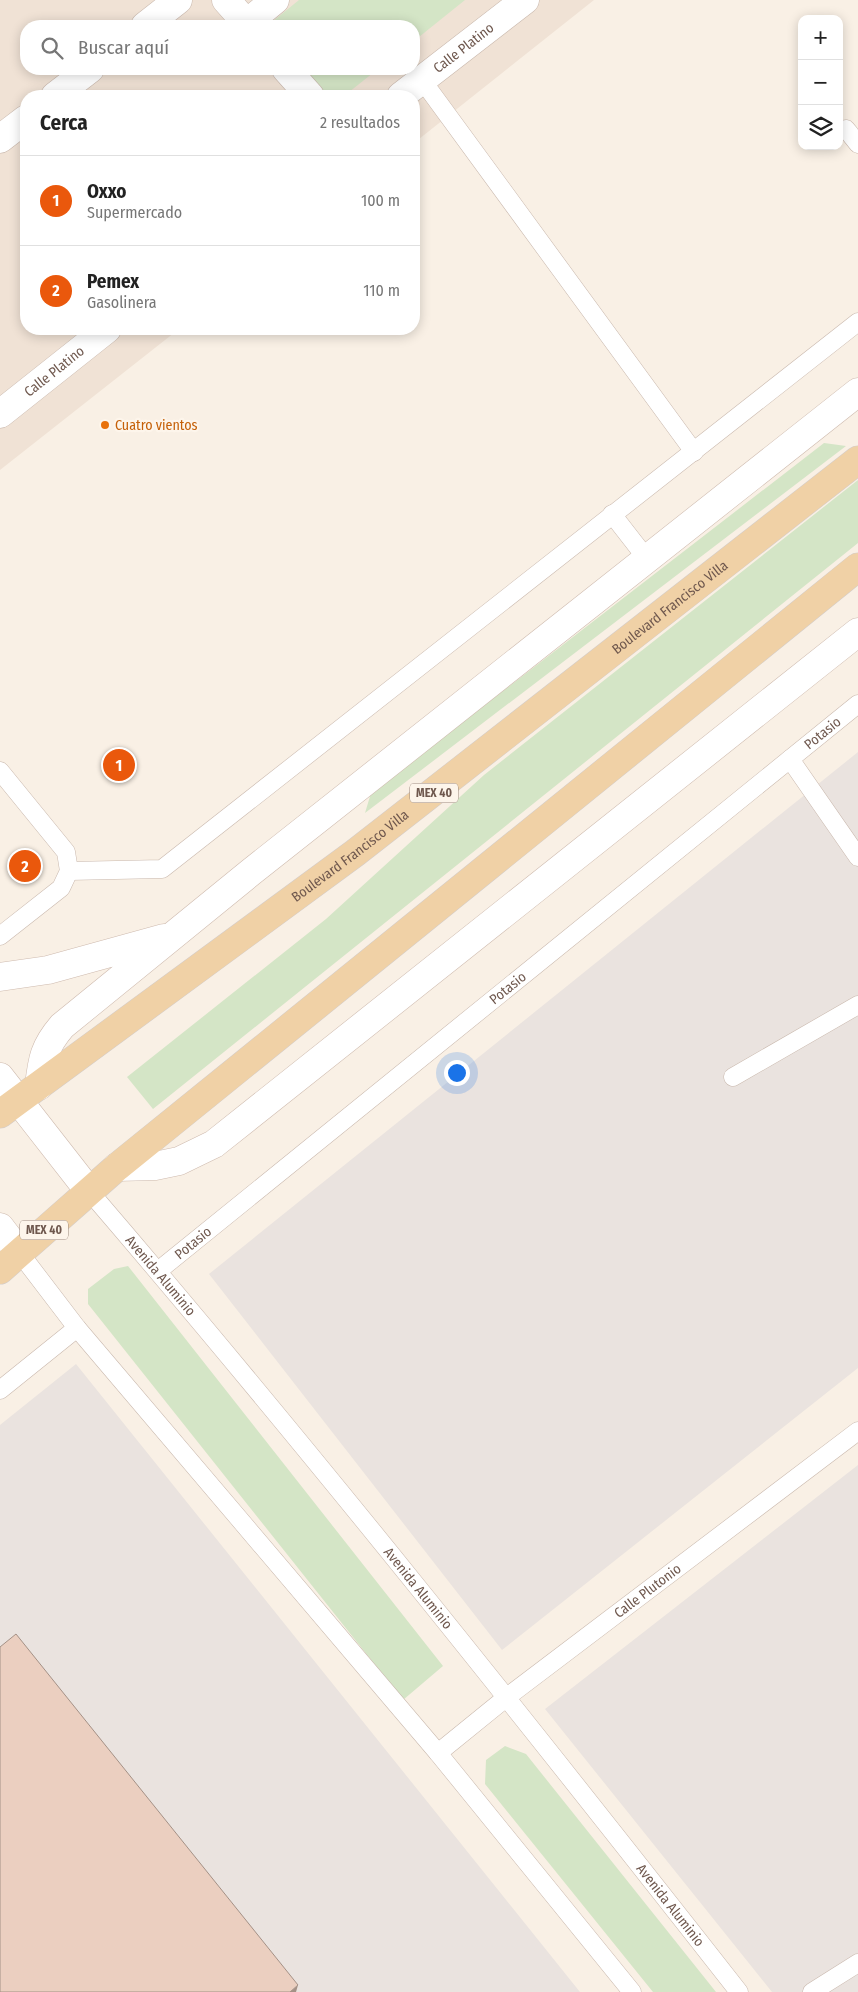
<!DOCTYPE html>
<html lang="es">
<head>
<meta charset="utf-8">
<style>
  :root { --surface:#fff; --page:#f6f6f6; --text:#222; --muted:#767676; --line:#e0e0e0; --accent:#ea580c }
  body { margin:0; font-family:"Fira Sans Condensed",sans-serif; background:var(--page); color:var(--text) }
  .controls { position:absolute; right:15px; top:15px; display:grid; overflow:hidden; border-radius:10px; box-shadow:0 2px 12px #0003 }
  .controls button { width:45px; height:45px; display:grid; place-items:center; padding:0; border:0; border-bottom:1px solid var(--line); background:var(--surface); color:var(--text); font:25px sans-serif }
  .you { position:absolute; left:456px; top:1072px; width:18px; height:18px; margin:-12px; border:4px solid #fff; border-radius:50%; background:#1a73e8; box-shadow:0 0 0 8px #1a73e833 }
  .badge { display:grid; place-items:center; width:32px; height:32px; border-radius:50%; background:var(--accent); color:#fff; font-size:16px; font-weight:700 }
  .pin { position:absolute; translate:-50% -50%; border:2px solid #fff; box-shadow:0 1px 5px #0006 }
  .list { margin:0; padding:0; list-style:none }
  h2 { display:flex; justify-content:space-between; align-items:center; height:65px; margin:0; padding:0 20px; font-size:21px }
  h2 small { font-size:16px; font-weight:400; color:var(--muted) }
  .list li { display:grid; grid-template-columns:32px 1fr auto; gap:15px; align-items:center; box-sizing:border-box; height:90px; padding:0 20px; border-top:1px solid var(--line) }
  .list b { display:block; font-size:19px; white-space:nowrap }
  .list p { margin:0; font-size:16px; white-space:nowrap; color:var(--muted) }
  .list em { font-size:16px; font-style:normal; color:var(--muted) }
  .icon { flex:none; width:28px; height:28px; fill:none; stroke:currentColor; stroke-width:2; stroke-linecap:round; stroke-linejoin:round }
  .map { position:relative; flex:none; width:858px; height:1992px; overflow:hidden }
  .search { position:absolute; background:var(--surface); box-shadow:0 2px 12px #0003; left:20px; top:20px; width:400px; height:55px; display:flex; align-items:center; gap:12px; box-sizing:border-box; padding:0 18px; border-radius:20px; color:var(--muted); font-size:19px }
  .panel { position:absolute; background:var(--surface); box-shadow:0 2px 12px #0003; left:20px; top:90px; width:400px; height:245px; border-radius:20px }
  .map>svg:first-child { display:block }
  .residential { fill:#f0e2d5; fill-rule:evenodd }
  .industrial { fill:#eae3df }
  .green { fill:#d4e5c6 }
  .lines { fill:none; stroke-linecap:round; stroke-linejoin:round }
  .lane-casing { stroke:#c9b8ad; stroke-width:19 }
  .street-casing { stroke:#c9b8ad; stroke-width:29 }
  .secondary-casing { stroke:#cebaae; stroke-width:29 }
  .primary-casing { stroke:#d4cdca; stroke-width:29 }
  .lane { stroke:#fff; stroke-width:18 }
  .street { stroke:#fff; stroke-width:28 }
  .secondary { stroke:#fff; stroke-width:28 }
  .primary { stroke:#f0d1a6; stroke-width:28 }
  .shaded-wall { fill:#a49186 }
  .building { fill:#ebcfc0; stroke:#a49186 }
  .food-dot { fill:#e8710a; stroke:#fdf5eb; stroke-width:2 }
  .labels { text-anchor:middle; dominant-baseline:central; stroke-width:4.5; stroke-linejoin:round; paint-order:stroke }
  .shield { fill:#fdf5eb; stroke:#9a877d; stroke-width:1 }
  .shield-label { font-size:12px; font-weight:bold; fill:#6f584e }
  .street-label { font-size:14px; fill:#6f584e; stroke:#fdf5eb }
  .food-label { font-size:14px; fill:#c56008; stroke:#fdf5eb; text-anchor:start }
</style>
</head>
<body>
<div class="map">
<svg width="858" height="1992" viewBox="0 0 858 1992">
  <rect width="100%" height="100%" fill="#f9f0e5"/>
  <path class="residential" d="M0 0H594L414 143V96H26V329H179L0 470ZM26 26H414V69H26Z"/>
  <path class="industrial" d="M858 752V1368L502 1650 209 1274Z
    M76 1364 580 1992H0V1425Z
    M858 1465V1992H772L545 1709Z"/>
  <path class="green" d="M299 0H465L414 41V26H267Z
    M302 69H378L344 96H324Z
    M824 443 846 446 365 813 371 793Z
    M858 480V543L153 1109 127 1077 326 919 484 775Z
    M128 1266 443 1666 403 1700 88 1304V1289L114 1269Z
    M505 1746 526 1754 716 1992H653L485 1784 486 1760Z"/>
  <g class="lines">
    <defs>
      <g id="lane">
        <path d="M422 80 694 452"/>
        <path d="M846 129 858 144"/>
        <path d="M612 514 647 559"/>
        <path d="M790 759 858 857"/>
        <path d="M0 771 66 852 69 871 61 888 0 936"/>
        <path d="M69 871 162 869 858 322"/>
        <path d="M733 1077 858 1005"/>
        <path id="s1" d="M89 1191C313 1452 527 1722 739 1992"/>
        <path d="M19 1252 77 1328 438 1753 632 1992"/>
        <path id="s2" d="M158 1271 858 704"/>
        <path d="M0 1390 77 1328"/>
        <path id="s3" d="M438 1753 507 1697 858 1431"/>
        <path d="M812 1992 858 1963"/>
      </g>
      <g id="street">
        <path d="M226 0 249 26"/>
        <path d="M247 23 275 0"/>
        <path d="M145 26 178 0"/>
        <path d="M286 69 310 96"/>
        <path d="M55 96 90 69"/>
        <path id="s4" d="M401 96 525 0"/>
        <path d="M0 139 26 119"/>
        <path id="s5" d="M0 414 107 329"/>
      </g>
      <path id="secondary" d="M0 977 48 970 164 938
        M0 1077 89 1191
        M39 1086C42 1059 44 1047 62 1026L251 872 858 392
        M117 1167 155 1166 179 1161 214 1144 858 632
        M0 1227 19 1252"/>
      <g id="primary">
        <path id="s6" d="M0 1114 355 853 858 460"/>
        <path d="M0 1270 117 1167 858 567"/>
      </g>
    </defs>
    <use href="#lane" class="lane-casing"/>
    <use href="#street" class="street-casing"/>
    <use href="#secondary" class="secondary-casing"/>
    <use href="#primary" class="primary-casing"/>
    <use href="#lane" class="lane"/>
    <use href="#street" class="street"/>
    <use href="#secondary" class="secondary"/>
    <use href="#primary" class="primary"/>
  </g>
  <path class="shaded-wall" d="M298 1985 296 1992H290Z"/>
  <path class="building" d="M16 1634 298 1985 290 1992H0V1647Z"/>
  <circle class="food-dot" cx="105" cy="425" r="5"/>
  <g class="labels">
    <g class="shield">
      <rect x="410" y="783.5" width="48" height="19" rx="4"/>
      <rect x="20" y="1220.5" width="48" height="19" rx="4"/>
    </g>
    <g class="shield-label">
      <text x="434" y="793">MEX 40</text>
      <text x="44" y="1230">MEX 40</text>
    </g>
    <g class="street-label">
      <text stroke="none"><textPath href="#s4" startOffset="79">Calle Platino</textPath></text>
      <text stroke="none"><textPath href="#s5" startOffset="69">Calle Platino</textPath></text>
      <text stroke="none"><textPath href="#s6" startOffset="840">Boulevard Francisco Villa</textPath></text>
      <text stroke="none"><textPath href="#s2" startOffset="855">Potasio</textPath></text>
      <text stroke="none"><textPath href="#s6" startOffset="435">Boulevard Francisco Villa</textPath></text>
      <text stroke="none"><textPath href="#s2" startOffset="450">Potasio</textPath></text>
      <text stroke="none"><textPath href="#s2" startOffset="45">Potasio</textPath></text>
      <text stroke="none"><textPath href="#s1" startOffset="111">Avenida Aluminio</textPath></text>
      <text stroke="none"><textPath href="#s1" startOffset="516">Avenida Aluminio</textPath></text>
      <text stroke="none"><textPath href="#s3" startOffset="265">Calle Plutonio</textPath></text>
      <text stroke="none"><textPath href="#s1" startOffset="921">Avenida Aluminio</textPath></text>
    </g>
    <g class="food-label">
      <text x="115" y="425">Cuatro vientos</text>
    </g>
  </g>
</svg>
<div class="controls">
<button>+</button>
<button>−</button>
<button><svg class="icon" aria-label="layers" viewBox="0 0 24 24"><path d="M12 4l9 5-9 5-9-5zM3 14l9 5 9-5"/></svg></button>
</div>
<div class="you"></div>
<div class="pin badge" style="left:119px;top:765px">1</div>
<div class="pin badge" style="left:25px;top:866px">2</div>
<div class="search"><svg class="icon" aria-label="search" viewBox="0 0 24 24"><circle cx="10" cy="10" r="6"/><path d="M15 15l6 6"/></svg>Buscar aquí</div>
<section class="panel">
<h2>Cerca<small>2 resultados</small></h2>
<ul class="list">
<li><span class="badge">1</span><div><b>Oxxo</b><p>Supermercado</p></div><em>100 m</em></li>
<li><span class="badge">2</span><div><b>Pemex</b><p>Gasolinera</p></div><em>110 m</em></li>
</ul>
</section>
</div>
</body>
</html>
